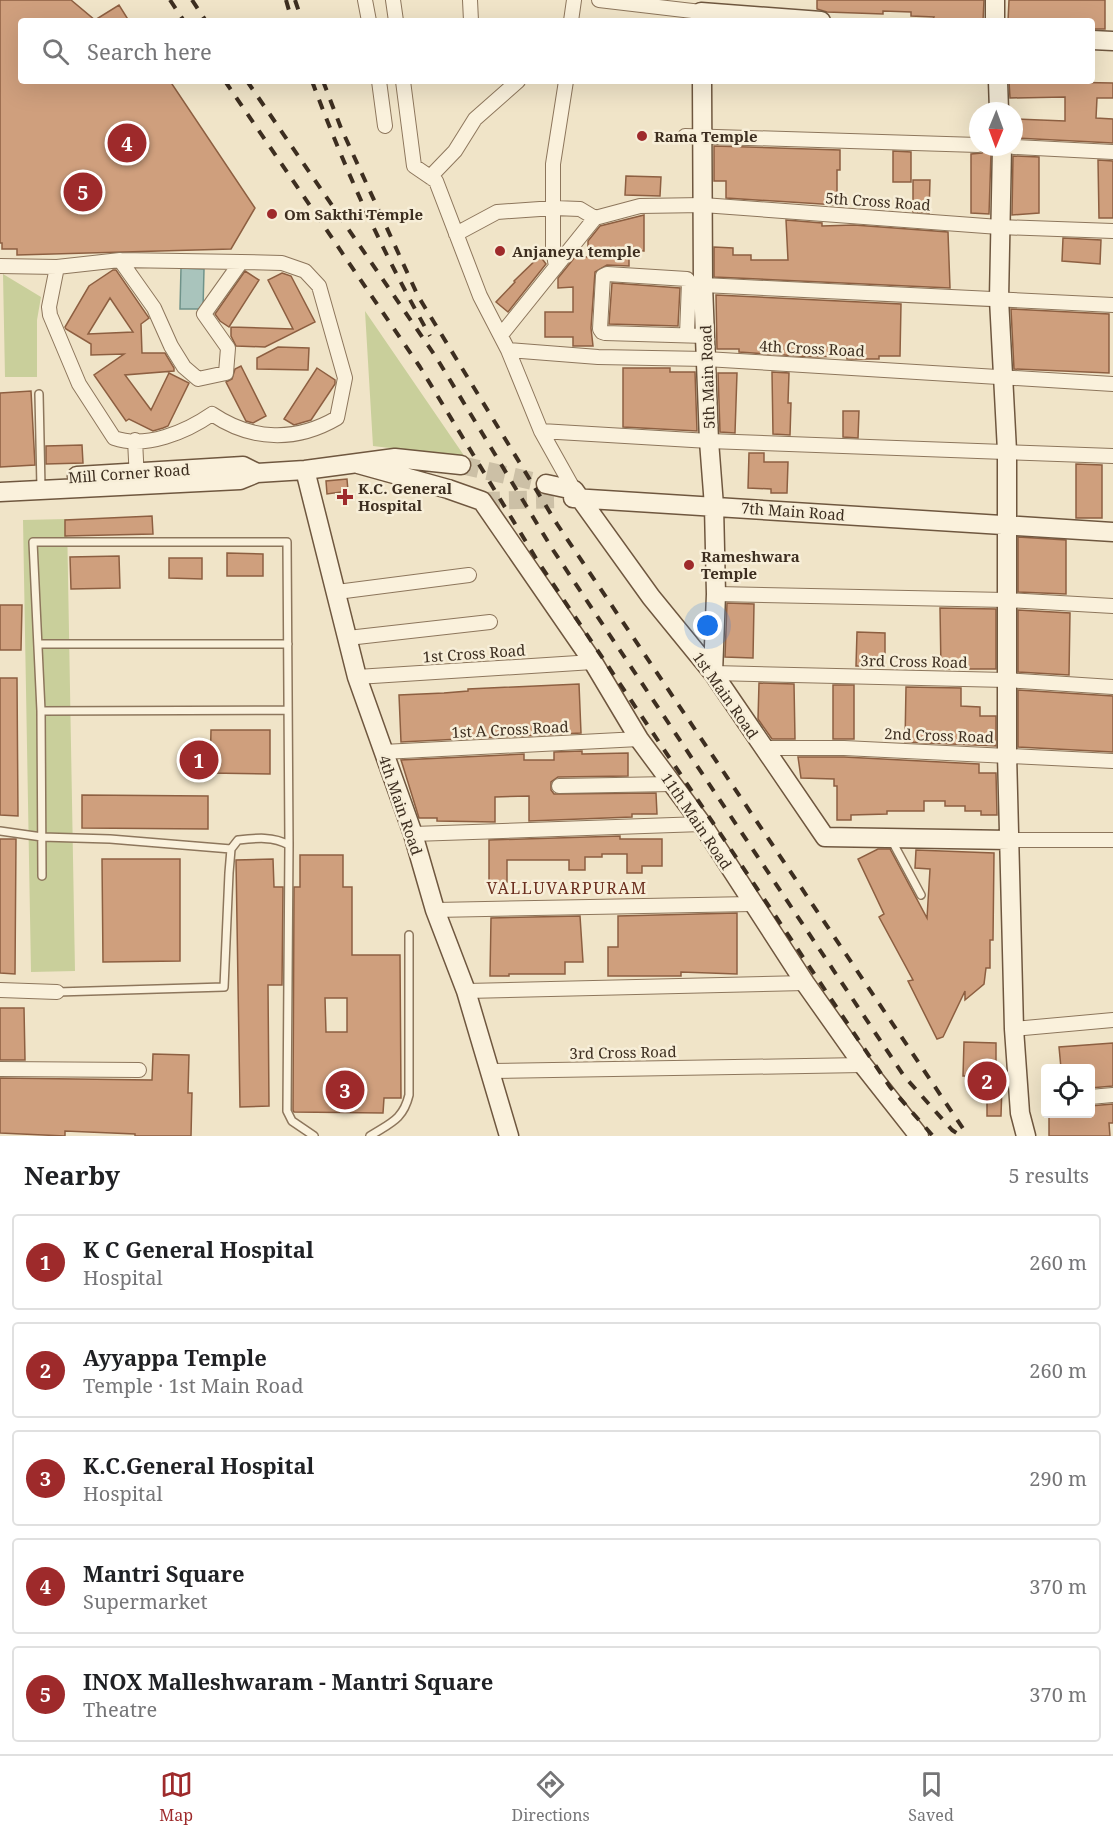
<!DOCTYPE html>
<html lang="en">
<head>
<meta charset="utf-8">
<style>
  :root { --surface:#fff; --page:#f6f6f6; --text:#202124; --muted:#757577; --line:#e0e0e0; --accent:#9e2a2b }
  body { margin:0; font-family:"Noto Serif",serif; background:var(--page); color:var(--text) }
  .controls { position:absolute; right:18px; bottom:18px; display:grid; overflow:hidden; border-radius:6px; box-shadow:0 6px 24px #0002 }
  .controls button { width:54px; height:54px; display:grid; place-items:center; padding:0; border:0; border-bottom:2px solid var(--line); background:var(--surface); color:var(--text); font:30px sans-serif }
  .compass { position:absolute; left:969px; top:102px; width:54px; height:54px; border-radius:50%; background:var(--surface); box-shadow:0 6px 24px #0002; rotate:181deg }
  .you { position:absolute; left:708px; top:626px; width:21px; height:21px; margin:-15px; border:4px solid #fff; border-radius:50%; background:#1a73e8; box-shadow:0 0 0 9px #1a73e833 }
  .badge { display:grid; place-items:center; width:39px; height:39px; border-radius:50%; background:var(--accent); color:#fff; font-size:20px; font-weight:700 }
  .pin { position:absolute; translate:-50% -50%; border:3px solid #fff; box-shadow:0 2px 6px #0006 }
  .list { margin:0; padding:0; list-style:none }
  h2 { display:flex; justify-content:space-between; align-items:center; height:78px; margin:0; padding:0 24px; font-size:26px }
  h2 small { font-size:20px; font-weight:400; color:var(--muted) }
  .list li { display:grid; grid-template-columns:39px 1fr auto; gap:18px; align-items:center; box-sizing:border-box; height:96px; margin:0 12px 12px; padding:0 12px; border:2px solid var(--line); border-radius:6px }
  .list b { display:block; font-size:22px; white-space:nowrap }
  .list p { margin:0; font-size:20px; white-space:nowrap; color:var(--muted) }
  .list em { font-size:20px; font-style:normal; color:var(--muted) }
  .icon { flex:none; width:33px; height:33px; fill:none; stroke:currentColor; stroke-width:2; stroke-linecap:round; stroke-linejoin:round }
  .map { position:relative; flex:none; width:1113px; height:1136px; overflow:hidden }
  .search { position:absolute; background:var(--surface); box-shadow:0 6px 24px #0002; left:18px; right:18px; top:18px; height:66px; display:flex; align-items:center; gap:15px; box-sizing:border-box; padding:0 21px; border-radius:6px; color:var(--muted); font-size:22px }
  .sheet { height:618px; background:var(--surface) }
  nav { display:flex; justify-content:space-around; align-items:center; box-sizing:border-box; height:84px; border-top:2px solid var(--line); background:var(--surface); font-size:16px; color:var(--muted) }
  nav a { display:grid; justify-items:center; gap:3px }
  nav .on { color:var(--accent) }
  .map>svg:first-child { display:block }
  .green { fill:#c9cf9b }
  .water { fill:#a9c4bc; stroke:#6f938a; stroke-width:1.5 }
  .building { fill:#cf9f7d; stroke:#8d5f41; stroke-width:1.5; fill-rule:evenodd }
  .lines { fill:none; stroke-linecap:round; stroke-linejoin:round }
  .secondary-tunnel { stroke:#ccc0a6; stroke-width:18; stroke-dasharray:18 9; stroke-linecap:butt }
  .lane-casing { stroke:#8d765c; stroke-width:10 }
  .street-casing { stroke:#8d765c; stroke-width:16 }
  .secondary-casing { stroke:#6f573f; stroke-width:21 }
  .lane { stroke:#faf1dc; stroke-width:7 }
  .street { stroke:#faf1dc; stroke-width:14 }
  .secondary { stroke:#faf1dc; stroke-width:18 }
  .rail { stroke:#3d2e20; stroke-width:4; stroke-dasharray:10 10; stroke-linecap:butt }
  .poi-dot { fill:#9e2a2b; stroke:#f7eed8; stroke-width:2 }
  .labels { text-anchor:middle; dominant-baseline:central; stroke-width:5; stroke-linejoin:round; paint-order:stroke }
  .poi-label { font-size:15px; font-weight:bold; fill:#3d2e20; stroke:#f7eed8; text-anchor:start }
  .street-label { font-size:15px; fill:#3d2e20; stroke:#f7eed8 }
  .neighbourhood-label { font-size:16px; letter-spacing:1.5px; fill:#6b2e1e; stroke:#f7eed8 }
</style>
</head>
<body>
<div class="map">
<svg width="1113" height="1136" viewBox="0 0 1113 1136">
  <rect width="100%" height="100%" fill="#f0e4c8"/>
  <path class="green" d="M3 274 41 297 37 320V377H5Z
    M365 311 465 457 373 446Z
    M67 519 75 971 31 972 23 520Z"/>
  <path class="water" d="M181 268 204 269 203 309H180Z"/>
  <path class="building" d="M0 0H71L95 20 119 5 129 21H21V81H170L255 208 231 249 17 255V249H2V243H0Z
    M817 0H984L983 21 933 19 934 17 911 16V12L883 11V14L827 12 817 9Z
    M1009 0H1105V29H1092V21H1008Z
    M1009 81 1113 83V98H1097L1096 118 1113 119V143L1014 138V119L1065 121V97L1010 98Z
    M714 146 840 150V170H837V205L726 198V181H714Z
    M985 150H990L991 153 989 214 971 213V154L982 153Z
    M893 151 911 152V182H893Z
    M1013 156 1039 157V213L1012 215Z
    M1098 160 1113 161V218H1099Z
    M626 176 661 177 660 196 625 195Z
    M913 180H930L929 213 913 212Z
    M644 215V251H629V266L607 265 595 272 591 328 593 346H573V337H545V312H573V287L558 288V278L575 257H588V241L600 226Z
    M786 220 822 223V226L854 225 948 232 950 288 714 277V247L733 248V255H751V260H788Z
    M1063 238 1101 240 1100 264 1062 261Z
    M540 256 546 264 508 312 496 302 515 282 514 281Z
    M113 270H116L149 318 141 324 142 353H165L174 368V371L125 375 151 410 169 373 189 383 168 426 163 428 153 431 129 419 126 421 94 375 124 354 91 355V344L66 329 65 327 89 286ZM110 298 133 332 88 334Z
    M245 271 259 280 229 327 220 321 215 314Z
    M282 273 291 276 315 322 265 347 236 346 231 336V327L293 329 268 280Z
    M612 283 680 288 678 326 609 324Z
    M716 295 901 304 900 356H879V359H847V356L813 357 739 352V349H717Z
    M1011 309 1109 314V373L1014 369Z
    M278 347 309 348 308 370 257 369V358Z
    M241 366 266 416 253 423 246 421 226 382 232 379 235 369Z
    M317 368 335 380V384L311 420 294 425 284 419Z
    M623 368H670V372H695L697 431 623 427Z
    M772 372 789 373 788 403H791L790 435 773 434Z
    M718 373H737L735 433 720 432Z
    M31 391 35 465 0 467V393Z
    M843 411H859L858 438 843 437Z
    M82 445 83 463 46 464V446Z
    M749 453H764V462H788L787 493H771V489L748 488Z
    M1076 464 1102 465V518H1076Z
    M347 479 348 491 327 494 326 481Z
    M152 516 153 534 65 536V520Z
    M1018 537 1066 540V594L1018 592Z
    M227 553 263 554V576H227Z
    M119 556 120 588 71 589 70 557Z
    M169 558H202V579L169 578Z
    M727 603 754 604 753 658 725 657Z
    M0 605H22L21 650H0Z
    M940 608 996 609V669H941Z
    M1018 610 1070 613 1069 675 1018 672Z
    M857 632 885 633V666H856Z
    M0 678H17L18 816 0 815Z
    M759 683 794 684 795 739H772L758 719Z
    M579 684 581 733 401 742 399 695 444 693 468 691V689Z
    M833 685H854V739H833Z
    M906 687 961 688V706L980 707V716H996V746L905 742Z
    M1018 690 1113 696V752L1018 747Z
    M211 730H270V774L210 773Z
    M582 751V754L628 753V776L558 777 551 782V790L554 794 656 793 657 814H632V817L529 821V796L495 797V822L437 821V818H419L402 763 401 760 524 754V760H554V752Z
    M798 757H844L979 764V773H996L997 815H981V811H965V806H945V801H924V811H887V814L851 815V820H837V786H834V779L801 778Z
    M82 795 208 796V829L82 828Z
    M620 836V839H662V866H642V873H627V854H602V857H585V870H569V860H507V882H489V840Z
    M0 839H16L15 974 0 973Z
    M878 849H890L927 918 930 869 915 868 916 850 994 853 993 940H990V968H986L984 984 965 1000V991L943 1037 937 1039 908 981 913 980 879 917 884 914 858 859Z
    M300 855H343V887H352V955H400L401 1098H384L383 1113 294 1112 293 1110 294 887H300ZM325 998H347V1032H326Z
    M102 859H180V961L103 962Z
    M273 859 274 887H283L282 985H268L269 1106 240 1107 236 860Z
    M737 913V974L681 972V976H608V947H618V916Z
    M580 916 583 962H565V974H509V976H490L491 918Z
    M0 1008H24L25 1060H0Z
    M964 1042 996 1043V1076H963Z
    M1113 1043V1086L1090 1088V1068H1061L1059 1047Z
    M153 1054 189 1055 188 1093H192L191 1136H135V1134L65 1131V1136L0 1133V1078L152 1080Z
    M987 1086H1002L1001 1116H987Z
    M1113 1104V1123H1109L1110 1136H1049V1113H1090V1106Z"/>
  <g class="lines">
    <path class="secondary-tunnel" d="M461 465 546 484
      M482 501 561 499"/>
    <defs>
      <path id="lane" d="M39 394 41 488
        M38 644H288
        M41 711 288 710
        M0 831 42 837 110 839 231 849
        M892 841 921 895
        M42 876 41 711 33 542H287L289 845
        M57 992 224 987 229 873 231 849 238 840C256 838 273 836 289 845L287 1111 292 1121 314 1136
        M370 1136C390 1123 403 1120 409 1095V935"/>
      <path id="street" d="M365 0 369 21
        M393 0 396 21
        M470 0 471 21
        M599 0 701 12
        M571 21 574 0
        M379 81 385 126
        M403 81 414 166 436 181 480 296 508 350 541 431 574 490
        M685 136 978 145
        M1014 147 1113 152
        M430 177 455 151 475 119 518 81
        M456 234 497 212 554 208 580 209 595 218
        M120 260 154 308 171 346 184 367 198 379 226 373 228 348 204 314 241 262
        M0 266 57 267 120 260 241 262 282 263 305 271 319 286 345 378 337 418C296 442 252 441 212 414 186 432 146 449 114 438L79 384 50 315 49 307 57 267
        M556 267 553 248V164L566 81
        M703 285 1113 305
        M501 335 595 218 640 206 703 205 999 227 1113 231
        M687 335 689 282 687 279 607 274 603 276 600 329 602 332 605 333 705 336
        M508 350 598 357 706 359 1113 384
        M541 431 709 441 1113 456
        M135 440 137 480
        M337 592 469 575
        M716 594 1006 600 1113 606
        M348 638 490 622
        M713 673 1006 680 1113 687
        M357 677 593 662
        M763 748H844L1113 761
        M383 752 639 739
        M559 786 672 784
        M413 834 702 824
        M1010 840H1113
        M435 910 752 904
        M0 990 57 992
        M466 991 805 983
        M1014 1029 1113 1020
        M0 1069 139 1070
        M491 1071 863 1065
        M1090 1097 1113 1095"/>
      <path id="secondary" d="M701 12 821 21
        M995 21V0
        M1092 40 1113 41
        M702 81 703 285 709 441 714 506 716 594 713 673
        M998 81 999 111
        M1002 147 999 299 1007 451V754L1014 1029 1020 1113 1026 1136
        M358 464 448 489 482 501 593 662 639 739 702 824 805 983 863 1065 919 1136
        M305 470 357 677 413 834 435 910 466 991 509 1136
        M77 476 243 466 257 473
        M546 484 574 490 651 597 713 673 825 837 1010 840
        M0 492 240 480 257 473 305 470 395 458 461 465
        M573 498 1113 532"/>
    </defs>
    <use href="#lane" class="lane-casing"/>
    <use href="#street" class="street-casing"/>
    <use href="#secondary" class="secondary-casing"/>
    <use href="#lane" class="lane"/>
    <use href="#street" class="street"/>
    <use href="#secondary" class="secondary"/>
    <path class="rail" d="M170 0 184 21
      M192 0 206 21
      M286 0 292 21
      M295 0 302 21
      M225 81 420 367 537 560 890 1087 933 1136
      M247 81 436 357 553 550 904 1076 952 1130 961 1136
      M312 81C345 170 383 253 430 336
      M323 81 341 128 418 296 557 524 968 1136"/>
  </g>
  <g class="poi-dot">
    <circle cx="642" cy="136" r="6"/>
    <circle cx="272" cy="214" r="6"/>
    <circle cx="500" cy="251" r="6"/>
    <path d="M342 488h6v6h6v6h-6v6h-6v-6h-6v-6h6z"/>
    <circle cx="689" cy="565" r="6"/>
  </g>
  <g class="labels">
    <g class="poi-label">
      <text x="654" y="136">Rama Temple</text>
      <text x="284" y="214">Om Sakthi Temple</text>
      <text x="512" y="251">Anjaneya temple</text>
      <text x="358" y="488">K.C. General<tspan x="358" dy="17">Hospital</tspan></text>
      <text x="701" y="556">Rameshwara<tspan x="701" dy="17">Temple</tspan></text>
    </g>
    <g class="street-label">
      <text transform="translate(878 201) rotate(4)">5th Cross Road</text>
      <text transform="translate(812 348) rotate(3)">4th Cross Road</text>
      <text transform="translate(707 377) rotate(-92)">5th Main Road</text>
      <text transform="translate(129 473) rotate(-4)">Mill Corner Road</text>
      <text transform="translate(793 511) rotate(4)">7th Main Road</text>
      <text transform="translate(474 653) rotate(-4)">1st Cross Road</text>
      <text transform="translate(914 661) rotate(1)">3rd Cross Road</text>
      <text transform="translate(726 695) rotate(55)">1st Main Road</text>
      <text transform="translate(510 729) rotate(-3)">1st A Cross Road</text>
      <text transform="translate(939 735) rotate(2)">2nd Cross Road</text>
      <text transform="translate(401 805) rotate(71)">4th Main Road</text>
      <text transform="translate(697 821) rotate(56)">11th Main Road</text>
      <text transform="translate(623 1052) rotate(-1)">3rd Cross Road</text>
    </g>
    <g class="neighbourhood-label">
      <text x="567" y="888">VALLUVARPURAM</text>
    </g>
  </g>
</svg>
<div class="controls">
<button><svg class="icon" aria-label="locate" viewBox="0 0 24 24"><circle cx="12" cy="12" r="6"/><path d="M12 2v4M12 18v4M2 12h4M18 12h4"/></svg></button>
</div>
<svg class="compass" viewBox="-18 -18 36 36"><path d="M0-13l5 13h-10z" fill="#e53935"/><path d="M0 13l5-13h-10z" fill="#757577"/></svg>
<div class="you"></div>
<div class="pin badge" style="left:199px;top:760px">1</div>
<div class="pin badge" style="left:987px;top:1081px">2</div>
<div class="pin badge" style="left:345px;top:1090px">3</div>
<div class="pin badge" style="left:127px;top:143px">4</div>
<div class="pin badge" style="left:83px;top:192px">5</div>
<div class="search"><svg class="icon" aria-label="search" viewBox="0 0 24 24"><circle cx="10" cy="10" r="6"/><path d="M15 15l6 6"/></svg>Search here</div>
</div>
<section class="sheet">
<h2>Nearby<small>5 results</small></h2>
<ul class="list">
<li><span class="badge">1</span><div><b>K C General Hospital</b><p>Hospital</p></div><em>260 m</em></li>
<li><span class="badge">2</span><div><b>Ayyappa Temple</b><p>Temple · 1st Main Road</p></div><em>260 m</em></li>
<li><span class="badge">3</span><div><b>K.C.General Hospital</b><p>Hospital</p></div><em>290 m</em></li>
<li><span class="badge">4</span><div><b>Mantri Square</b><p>Supermarket</p></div><em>370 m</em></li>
<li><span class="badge">5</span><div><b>INOX Malleshwaram - Mantri Square</b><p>Theatre</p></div><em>370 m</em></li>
</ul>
</section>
<nav>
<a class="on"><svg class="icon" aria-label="map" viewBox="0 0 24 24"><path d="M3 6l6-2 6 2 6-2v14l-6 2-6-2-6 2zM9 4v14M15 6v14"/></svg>Map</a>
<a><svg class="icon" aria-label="directions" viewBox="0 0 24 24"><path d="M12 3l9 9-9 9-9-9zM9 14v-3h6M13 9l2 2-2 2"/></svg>Directions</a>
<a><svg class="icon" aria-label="saved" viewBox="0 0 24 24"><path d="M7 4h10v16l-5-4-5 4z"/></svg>Saved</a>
</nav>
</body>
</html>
